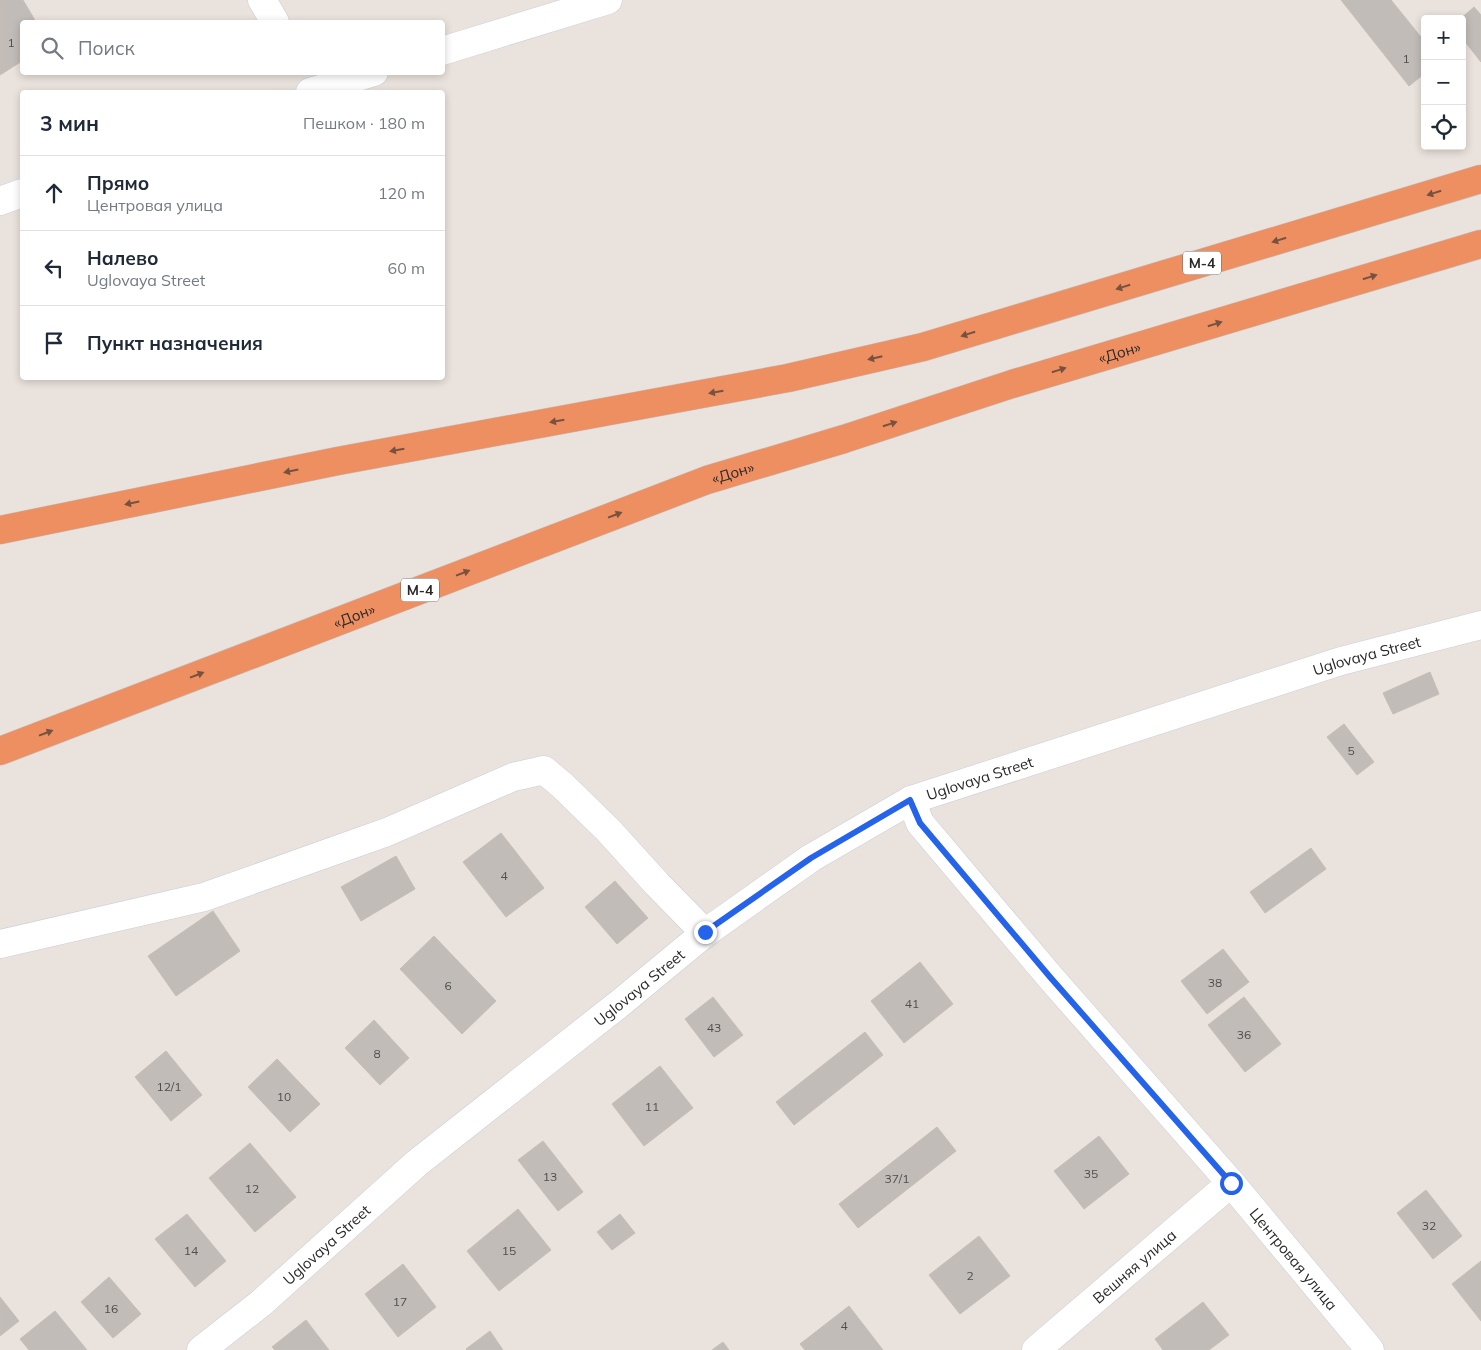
<!DOCTYPE html>
<html lang="ru">
<head>
<meta charset="utf-8">
<style>
  :root { --surface:#fff; --page:#f2f2f3; --text:#1f2937; --muted:#747a83; --line:#e0e1e3 }
  body { margin:0; font-family:Mulish,sans-serif; background:var(--page); color:var(--text) }
  .controls { position:absolute; right:15px; top:15px; display:grid; overflow:hidden; border-radius:5px; box-shadow:0 2px 8px #0003 }
  .controls button { width:45px; height:45px; display:grid; place-items:center; padding:0; border:0; border-bottom:1px solid var(--line); background:var(--surface); color:var(--text); font:25px sans-serif }
  .stop { position:absolute; width:15px; height:15px; margin:-11px; border:4px solid #2563eb; border-radius:50%; background:#fff }
  .stop.end { background:#2563eb; border-color:#fff; box-shadow:0 1px 5px #0008 }
  .list { margin:0; padding:0; list-style:none }
  h2 { display:flex; justify-content:space-between; align-items:center; height:65px; margin:0; padding:0 20px; font-size:21px }
  h2 small { font-size:16px; font-weight:400; color:var(--muted) }
  .list li { display:grid; grid-template-columns:32px 1fr auto; gap:15px; align-items:center; box-sizing:border-box; height:75px; padding:0 20px; border-top:1px solid var(--line) }
  .list b { display:block; font-size:19px; white-space:nowrap }
  .list p { margin:0; font-size:16px; white-space:nowrap; color:var(--muted) }
  .list em { font-size:16px; font-style:normal; color:var(--muted) }
  .icon { flex:none; width:28px; height:28px; fill:none; stroke:currentColor; stroke-width:2; stroke-linecap:round; stroke-linejoin:round }
  .map { position:relative; flex:none; width:1481px; height:1350px; overflow:hidden }
  .search { position:absolute; background:var(--surface); box-shadow:0 2px 8px #0003; left:20px; top:20px; width:425px; height:55px; display:flex; align-items:center; gap:12px; box-sizing:border-box; padding:0 18px; border-radius:5px; color:var(--muted); font-size:19px }
  .panel { position:absolute; background:var(--surface); box-shadow:0 2px 8px #0003; left:20px; top:90px; width:425px; height:290px; border-radius:5px }
  .map>svg:first-child { display:block }
  .building { fill:#c2bcb8; stroke:#c5beb6 }
  .lines { fill:none; stroke-linecap:round; stroke-linejoin:round }
  .street-casing { stroke:#cacfd9; stroke-width:29 }
  .highway-casing { stroke:#c3c3c3; stroke-width:29 }
  .street { stroke:#fff; stroke-width:28 }
  .highway { stroke:#ee8f62; stroke-width:28 }
  .oneway { fill:#785240 }
  .route { stroke:#2563eb; stroke-width:6 }
  .labels { text-anchor:middle; dominant-baseline:central; stroke-width:4; stroke-linejoin:round; paint-order:stroke }
  .number-label { font-size:12px; fill:#4f4e4d }
  .shield { fill:#fff; stroke:#696969; stroke-width:1 }
  .shield-label { font-size:14px; font-weight:bold; fill:#292929 }
  .street-label { font-size:15px; fill:#292929; stroke:#fff }
</style>
</head>
<body>
<div class="map">
<svg width="1481" height="1350" viewBox="0 0 1481 1350">
  <rect width="100%" height="100%" fill="#eae2dc"/>
  <path class="building" d="M0 0H23L36 22H22V61L0 75Z
    M1341 0H1391L1425 42V73L1409 86Z
    M1474 7 1481 15V62L1462 38V19H1460Z
    M1430 672 1439 694 1393 714 1383 693Z
    M1344 724 1374 762 1357 775 1327 737Z
    M501 833 544 888 506 917 463 862Z
    M1311 848 1326 869 1265 913 1250 892Z
    M396 856 415 889 361 921 341 887Z
    M615 881 648 918 617 944 585 907Z
    M213 911 240 951 176 996 148 956Z
    M434 936 496 1001 462 1034 400 969Z
    M1223 949 1249 982 1207 1014 1181 981Z
    M920 962 953 1004 904 1043 871 1001Z
    M713 997 743 1035 714 1057 685 1019Z
    M1244 997 1281 1044 1245 1072 1208 1025Z
    M374 1020 409 1058 380 1085 345 1048Z
    M865 1032 883 1055 794 1125 776 1102Z
    M166 1051 202 1095 171 1121 135 1077Z
    M277 1059 320 1104 290 1132 248 1087Z
    M660 1066 693 1108 644 1146 612 1104Z
    M937 1127 956 1151 858 1228 839 1204Z
    M1099 1136 1129 1174 1084 1209 1054 1171Z
    M543 1141 583 1192 558 1211 518 1160Z
    M250 1143 296 1197 255 1232 209 1178Z
    M1426 1190 1462 1236 1433 1259 1397 1213Z
    M518 1209 551 1250 499 1291 467 1251Z
    M187 1214 226 1261 195 1287 155 1239Z
    M620 1214 635 1233 612 1250 597 1232Z
    M979 1236 1010 1276 960 1314 929 1275Z
    M1481 1261V1321L1452 1284Z
    M403 1264 436 1307 398 1337 365 1294Z
    M109 1277 141 1314 113 1338 81 1302Z
    M0 1297 19 1321 0 1336Z
    M1203 1302 1229 1335 1209 1350H1163L1155 1339Z
    M849 1306 883 1350H805L800 1344Z
    M55 1311 87 1350H29L20 1339Z
    M306 1320 329 1350H275L272 1347Z
    M490 1331 503 1350H467L466 1349Z
    M723 1342 729 1350H712Z"/>
  <g class="lines">
    <defs>
      <g id="street">
        <path d="M262 0 275 22"/>
        <path d="M442 51 608 0"/>
        <path d="M310 92 374 72"/>
        <path d="M0 201 22 193"/>
        <path id="s1" d="M911 800 920 823 1050 977 1231 1183 1370 1350"/>
        <path d="M0 944 204 897 387 832 513 777 544 770 563 786 609 831 657 884 705 933"/>
        <path id="s2" d="M201 1350 260 1304 417 1163 619 1004 705 933 811 858 911 800 1341 661 1481 625"/>
        <path id="s3" d="M1036 1350 1231 1183"/>
      </g>
      <g id="highway">
        <path d="M0 530 338 461 788 378 923 347 1481 179"/>
        <path id="s4" d="M0 751 707 480 844 439 1012 384 1481 244"/>
      </g>
    </defs>
    <use href="#street" class="street-casing"/>
    <use href="#highway" class="highway-casing"/>
    <use href="#street" class="street"/>
    <use href="#highway" class="highway"/>
  </g>
  <defs><path id="oneway-solid" d="M-6-.8H1V-3.2L6.5 0L1 3.2V.8H-6Z" transform="scale(1.25)"/></defs>
  <g class="oneway">
    <use href="#oneway-solid" transform="translate(1434 193) rotate(163)"/>
    <use href="#oneway-solid" transform="translate(1279 240) rotate(163)"/>
    <use href="#oneway-solid" transform="translate(1370 277) rotate(-17)"/>
    <use href="#oneway-solid" transform="translate(1123 287) rotate(163)"/>
    <use href="#oneway-solid" transform="translate(1215 324) rotate(-17)"/>
    <use href="#oneway-solid" transform="translate(968 334) rotate(163)"/>
    <use href="#oneway-solid" transform="translate(875 358) rotate(167)"/>
    <use href="#oneway-solid" transform="translate(1059 370) rotate(-17)"/>
    <use href="#oneway-solid" transform="translate(716 392) rotate(170)"/>
    <use href="#oneway-solid" transform="translate(557 421) rotate(170)"/>
    <use href="#oneway-solid" transform="translate(890 424) rotate(-18)"/>
    <use href="#oneway-solid" transform="translate(397 450) rotate(170)"/>
    <use href="#oneway-solid" transform="translate(291 471) rotate(168)"/>
    <use href="#oneway-solid" transform="translate(132 503) rotate(168)"/>
    <use href="#oneway-solid" transform="translate(615 515) rotate(-21)"/>
    <use href="#oneway-solid" transform="translate(463 573) rotate(-21)"/>
    <use href="#oneway-solid" transform="translate(197 675) rotate(-21)"/>
    <use href="#oneway-solid" transform="translate(46 733) rotate(-21)"/>
  </g>
  <g class="lines">
    <path class="route" d="M705 932 811 858 910 800 920 823 1050 977 1231 1183"/>
  </g>
  <g class="labels">
    <g class="number-label">
      <text x="11" y="42">1</text>
      <text x="1406" y="58">1</text>
      <text x="1351" y="750">5</text>
      <text x="504" y="875">4</text>
      <text x="1215" y="982">38</text>
      <text x="448" y="985">6</text>
      <text x="912" y="1003">41</text>
      <text x="714" y="1027">43</text>
      <text x="1244" y="1034">36</text>
      <text x="377" y="1053">8</text>
      <text x="169" y="1086">12/1</text>
      <text x="284" y="1096">10</text>
      <text x="652" y="1106">11</text>
      <text x="1091" y="1173">35</text>
      <text x="550" y="1176">13</text>
      <text x="897" y="1178">37/1</text>
      <text x="252" y="1188">12</text>
      <text x="1429" y="1225">32</text>
      <text x="191" y="1250">14</text>
      <text x="509" y="1250">15</text>
      <text x="970" y="1275">2</text>
      <text x="400" y="1301">17</text>
      <text x="111" y="1308">16</text>
      <text x="844" y="1325">4</text>
    </g>
    <g class="shield">
      <rect x="1183" y="251.5" width="38" height="23" rx="4"/>
      <rect x="401" y="578.5" width="38" height="23" rx="4"/>
    </g>
    <g class="shield-label">
      <text x="1202" y="263">М-4</text>
      <text x="420" y="590">М-4</text>
    </g>
    <g class="street-label">
      <text stroke="none"><textPath href="#s4" startOffset="1189">«Дон»</textPath></text>
      <text stroke="none"><textPath href="#s4" startOffset="784">«Дон»</textPath></text>
      <text stroke="none"><textPath href="#s4" startOffset="379">«Дон»</textPath></text>
      <text stroke="none"><textPath href="#s2" startOffset="1378">Uglovaya Street</textPath></text>
      <text stroke="none"><textPath href="#s2" startOffset="972">Uglovaya Street</textPath></text>
      <text stroke="none"><textPath href="#s2" startOffset="569">Uglovaya Street</textPath></text>
      <text stroke="none"><textPath href="#s2" startOffset="164">Uglovaya Street</textPath></text>
      <text stroke="none"><textPath href="#s1" startOffset="599">Центровая улица</textPath></text>
      <text stroke="none"><textPath href="#s3" startOffset="129">Вешняя улица</textPath></text>
    </g>
  </g>
</svg>
<div class="controls">
<button>+</button>
<button>−</button>
<button><svg class="icon" aria-label="locate" viewBox="0 0 24 24"><circle cx="12" cy="12" r="6"/><path d="M12 2v4M12 18v4M2 12h4M18 12h4"/></svg></button>
</div>
<div class="stop" style="left:1231px;top:1183px"></div>
<div class="stop end" style="left:705px;top:932px"></div>
<div class="search"><svg class="icon" aria-label="search" viewBox="0 0 24 24"><circle cx="10" cy="10" r="6"/><path d="M15 15l6 6"/></svg>Поиск</div>
<section class="panel">
<h2>3 мин<small>Пешком · 180 m</small></h2>
<ul class="list">
<li><svg class="icon" aria-label="ahead" viewBox="0 0 24 24"><path d="M12 20V5M6 11l6-6 6 6"/></svg><div><b>Прямо</b><p>Центровая улица</p></div><em>120 m</em></li>
<li><svg class="icon" aria-label="left" viewBox="0 0 24 24"><path d="M17 20v-9H6M10 6l-5 5 5 5"/></svg><div><b>Налево</b><p>Uglovaya Street</p></div><em>60 m</em></li>
<li><svg class="icon" aria-label="arrive" viewBox="0 0 24 24"><path d="M6 21V4h12l-3 4 3 4H6"/></svg><div><b>Пункт назначения</b></div></li>
</ul>
</section>
</div>
</body>
</html>
